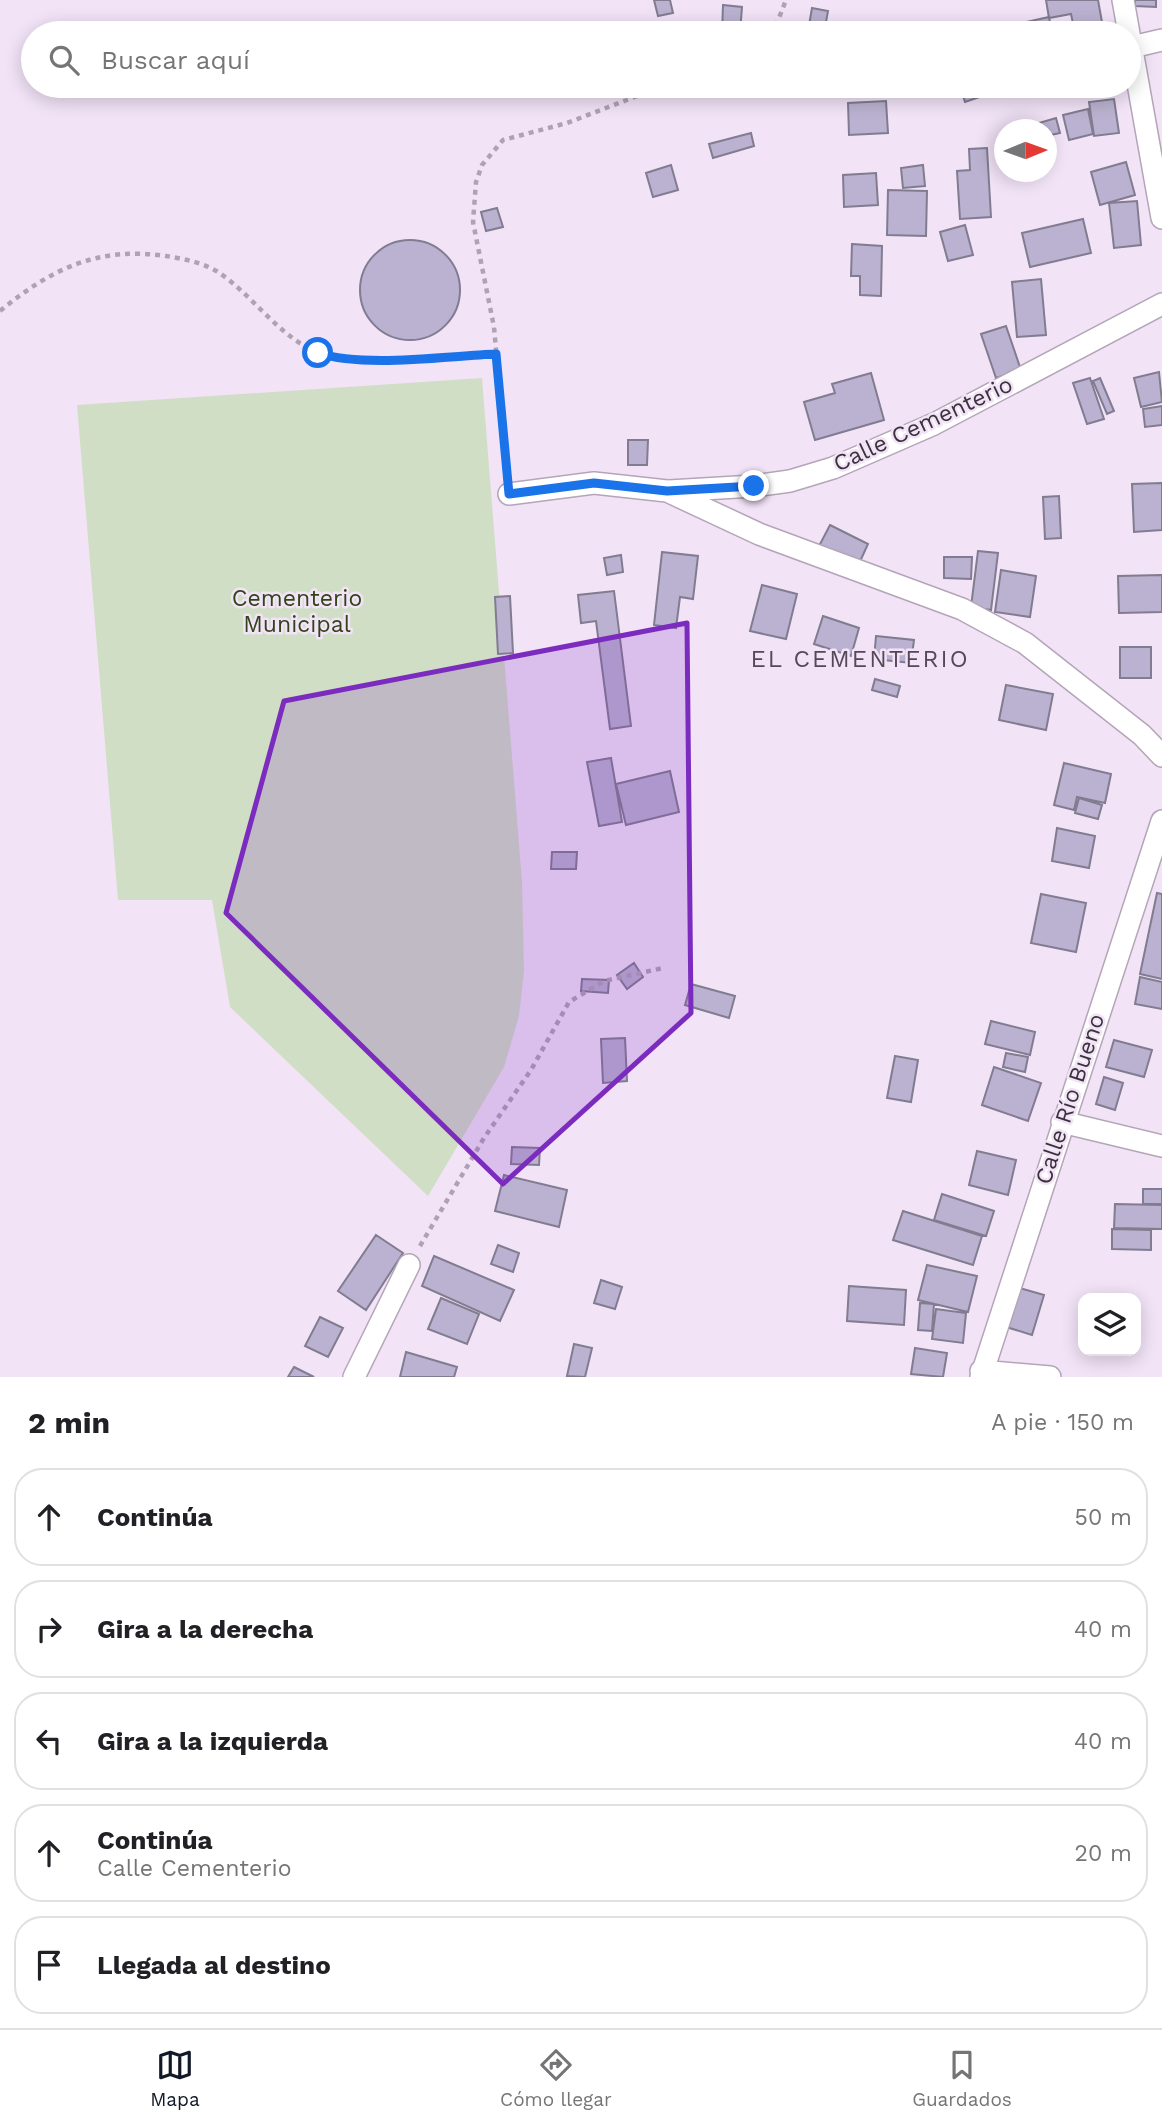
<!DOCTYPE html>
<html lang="es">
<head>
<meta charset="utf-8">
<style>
  :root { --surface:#fff; --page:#f2f2f2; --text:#202124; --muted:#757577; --line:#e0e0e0; --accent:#111827 }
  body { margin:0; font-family:"Work Sans",sans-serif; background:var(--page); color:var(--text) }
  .controls { position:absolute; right:21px; bottom:21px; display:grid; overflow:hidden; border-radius:14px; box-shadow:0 4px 18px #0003 }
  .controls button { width:63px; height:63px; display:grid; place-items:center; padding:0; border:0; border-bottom:2px solid var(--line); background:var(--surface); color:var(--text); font:35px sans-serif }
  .compass { position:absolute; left:994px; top:119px; width:63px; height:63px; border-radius:50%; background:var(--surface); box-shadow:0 4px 18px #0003; rotate:89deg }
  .stop { position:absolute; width:21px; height:21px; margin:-16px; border:5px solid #1a73e8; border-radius:50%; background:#fff }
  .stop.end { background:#1a73e8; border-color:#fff; box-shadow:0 2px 7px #0008 }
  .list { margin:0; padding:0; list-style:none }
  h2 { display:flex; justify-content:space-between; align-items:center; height:91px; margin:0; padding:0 28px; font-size:30px }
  h2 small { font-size:23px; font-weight:400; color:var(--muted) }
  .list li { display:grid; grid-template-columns:46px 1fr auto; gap:21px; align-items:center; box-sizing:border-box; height:98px; margin:0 14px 14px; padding:0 14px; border:2px solid var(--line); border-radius:28px }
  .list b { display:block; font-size:26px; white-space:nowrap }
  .list p { margin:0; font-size:23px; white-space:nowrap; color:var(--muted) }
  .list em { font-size:23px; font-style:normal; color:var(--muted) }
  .icon { flex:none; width:38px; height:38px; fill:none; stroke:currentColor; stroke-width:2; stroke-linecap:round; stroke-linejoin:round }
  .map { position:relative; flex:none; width:1162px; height:1377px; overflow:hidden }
  .search { position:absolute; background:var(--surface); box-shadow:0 4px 18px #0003; left:21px; right:21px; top:21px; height:77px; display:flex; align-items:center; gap:18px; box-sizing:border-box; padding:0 24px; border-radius:38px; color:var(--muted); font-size:26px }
  .sheet { height:651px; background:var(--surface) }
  nav { display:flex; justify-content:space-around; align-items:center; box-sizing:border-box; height:98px; border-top:2px solid var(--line); background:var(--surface); font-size:19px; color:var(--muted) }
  nav a { display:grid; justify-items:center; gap:4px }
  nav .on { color:var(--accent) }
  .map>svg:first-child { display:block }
  .green { fill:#d1dec6 }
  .building { fill:#bab2d0; stroke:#817c90; stroke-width:2 }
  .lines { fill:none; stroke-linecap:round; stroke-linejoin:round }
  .street-casing { stroke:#b4a5b8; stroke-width:24 }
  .path { stroke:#afa3b3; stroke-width:4.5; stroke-dasharray:5 5; stroke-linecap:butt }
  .street { stroke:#fff; stroke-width:21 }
  .route { stroke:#1a73e8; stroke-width:9 }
  .marked { fill:#7b2cbf; fill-opacity:0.2; stroke:#7b2cbf; stroke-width:5; stroke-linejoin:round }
  .labels { text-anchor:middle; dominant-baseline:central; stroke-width:5; stroke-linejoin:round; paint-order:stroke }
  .street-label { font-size:23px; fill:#39333b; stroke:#f2e3f7 }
  .park-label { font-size:23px; fill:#304417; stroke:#f2e3f7 }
  .neighbourhood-label { font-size:24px; letter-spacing:2px; fill:#554859; stroke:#f2e3f7 }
</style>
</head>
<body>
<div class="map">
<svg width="1162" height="1377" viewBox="0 0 1162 1377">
  <rect width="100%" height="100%" fill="#f2e3f7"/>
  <path class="green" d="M482 378 522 882 524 971 519 1016 504 1067 428 1196 230 1007 212 900H118L77 405Z"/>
  <path class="building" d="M654 0H670L673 13 658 16Z
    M1046 0H1098L1104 33H1075L1071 14 1049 18Z
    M1135 0H1156V7L1135 6Z
    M723 5 742 7 740 33H722Z
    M812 8 828 11 824 33 808 31Z
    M1049 17 1052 33H1009L1008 26Z
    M790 86H825L823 96 789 92Z
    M960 86H1012L965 102Z
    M1114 99 1119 133 1094 136 1089 102Z
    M886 101 888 133 849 135 848 103Z
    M1088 109 1093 134 1069 140 1063 115Z
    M1056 118 1060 133 1046 136V130H1015Z
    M751 133 754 146 713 158 709 144Z
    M987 148 991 217 960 219 957 171 970 170 969 149Z
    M1126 162 1135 195 1100 205 1091 172Z
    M671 165 678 190 653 197 646 173Z
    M923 165 925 186 903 188 901 168Z
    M876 173 878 205 844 207 843 175Z
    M888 190 927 191 926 236 887 235Z
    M1137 201 1141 245 1114 248 1109 203Z
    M497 208 503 227 486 231 481 212Z
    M1083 219 1091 253 1030 267 1022 233Z
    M965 225 973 255 948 261 940 232Z
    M360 290a50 50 0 1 1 100 0a50 50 0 1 1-100 0Z
    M852 244 882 246 881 296 860 295V276H851Z
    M1041 279 1046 335 1017 337 1012 282Z
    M1006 326 1021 370 996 378 981 334Z
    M1159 372 1162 402 1141 407 1134 378Z
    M871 373 884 420 815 440 804 402 835 393 832 384Z
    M1090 378 1104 419 1087 424 1073 383Z
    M1100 378 1114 411 1107 414 1093 381Z
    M1162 406V425L1145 427 1143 409Z
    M628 440H648L647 465H628Z
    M1162 483V530L1134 532 1132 484Z
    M1059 496 1061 538 1045 539 1043 497Z
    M830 525 868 544 858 566 819 546Z
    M978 551 998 553 991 610 971 607Z
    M662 552 698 556 693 599 680 597 676 628 654 625Z
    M621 555 623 572 607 575 604 558Z
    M944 557H972L971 579 944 578Z
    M1001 570 1036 576 1030 617 995 612Z
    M1162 575V612L1119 613 1118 576Z
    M762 585 797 594 786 639 750 631Z
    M614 591 631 726 610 729 596 621 581 623 578 595Z
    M510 596 513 653 498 654 495 597Z
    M823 616 859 628 851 656 814 644Z
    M876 636 914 640 911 663 874 659Z
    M1120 647H1151V678H1120Z
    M875 679 900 686 897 697 872 690Z
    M1006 685 1053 694 1046 730 999 720Z
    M611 758 622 822 599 826 587 762Z
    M1064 763 1111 774 1105 803 1077 797 1074 810 1054 805Z
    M670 771 679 812 626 825 616 784Z
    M1079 798 1102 805 1098 819 1075 813Z
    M1057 828 1095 836 1089 868 1052 861Z
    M552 852H577L576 869H551Z
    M1157 893 1162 894V979L1140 974Z
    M1041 894 1086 903 1076 952 1031 943Z
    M634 963 643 977 627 989 617 975Z
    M1140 977 1162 982V1009L1135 1004Z
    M582 979 609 980 608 993 581 991Z
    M691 984 735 996 729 1018 685 1005Z
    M991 1021 1035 1032 1030 1055 985 1044Z
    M625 1038 627 1081 603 1083 601 1039Z
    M1114 1040 1152 1050 1144 1077 1106 1067Z
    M1006 1053 1028 1057 1025 1072 1003 1067Z
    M895 1056 918 1060 911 1102 887 1098Z
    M994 1067 1041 1083 1028 1121 982 1105Z
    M1104 1077 1123 1083 1115 1110 1096 1104Z
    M512 1147 540 1148 539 1165 511 1164Z
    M977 1151 1016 1160 1008 1195 969 1185Z
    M504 1175 567 1190 559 1227 495 1211Z
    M1143 1189H1162V1204H1143Z
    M942 1194 994 1211 986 1236 934 1220Z
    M1115 1204 1162 1205V1229L1114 1228Z
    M903 1211 982 1236 973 1265 893 1240Z
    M1112 1229 1151 1230V1250L1112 1249Z
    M376 1235 403 1253 366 1310 338 1291Z
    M498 1245 519 1253 513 1272 491 1264Z
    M434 1256 514 1290 500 1321 422 1286Z
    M927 1265 977 1276 968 1312 918 1300Z
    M601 1280 622 1287 615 1309 594 1303Z
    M849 1286 906 1290 904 1325 847 1321Z
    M1016 1287 1044 1295 1032 1335 1003 1326Z
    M441 1298 479 1314 467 1344 428 1329Z
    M920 1303 934 1304 932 1331 918 1330Z
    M936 1309 966 1313 963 1343 932 1339Z
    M320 1317 343 1328 328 1357 305 1346Z
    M574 1344 592 1348 585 1377 567 1376Z
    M915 1348 947 1353 943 1377 911 1374Z
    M406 1352 457 1367 454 1377H400Z
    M294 1367 314 1377H288Z"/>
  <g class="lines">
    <defs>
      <path id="street" d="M1123 0 1162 218
        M1132 47 1162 40
        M669 491 754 486 790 481 833 468 934 424 1162 304
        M509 494 594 483 667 491 759 534 962 609 1025 643 1142 735 1162 756
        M1062 1122 1162 1146
        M981 1371 1050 1377
        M354 1377 409 1265
        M981 1377 1162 821"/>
    </defs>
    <use href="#street" class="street-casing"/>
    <path class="path" d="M775 28 813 33
      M769 33 775 28 786 0
      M963 86H973
      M0 311C51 269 98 246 166 256 184 259 206 263 221 274 255 298 281 339 321 354 358 367 453 356 496 354
      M507 472 494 327 473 222 476 182 482 165 503 140 567 123 663 86
      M420 1246 484 1138 531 1070 569 1002 604 981 663 968"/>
    <use href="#street" class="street"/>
  </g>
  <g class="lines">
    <path class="route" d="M318 353C365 368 445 356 496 354L509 494 594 483 667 491 754 486"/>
  </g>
  <path class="marked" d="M687 623 691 1013 503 1184 226 913 284 701Z"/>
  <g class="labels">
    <g class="street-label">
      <text transform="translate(923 424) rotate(-25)">Calle Cementerio</text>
      <text transform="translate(1070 1099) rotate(-72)">Calle Río Bueno</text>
    </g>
    <g class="park-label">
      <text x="297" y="598">Cementerio<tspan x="297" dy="26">Municipal</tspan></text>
    </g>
    <g class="neighbourhood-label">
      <text x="860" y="659">EL CEMENTERIO</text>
    </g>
  </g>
</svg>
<div class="controls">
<button><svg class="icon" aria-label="layers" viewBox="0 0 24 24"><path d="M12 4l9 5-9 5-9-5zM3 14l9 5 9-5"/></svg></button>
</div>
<svg class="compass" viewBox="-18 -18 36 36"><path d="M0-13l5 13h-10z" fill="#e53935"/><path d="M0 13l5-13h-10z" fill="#757577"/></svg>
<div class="stop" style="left:318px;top:353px"></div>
<div class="stop end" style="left:754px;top:486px"></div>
<div class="search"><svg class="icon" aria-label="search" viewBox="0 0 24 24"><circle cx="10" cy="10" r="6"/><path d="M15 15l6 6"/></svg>Buscar aquí</div>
</div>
<section class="sheet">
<h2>2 min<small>A pie · 150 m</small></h2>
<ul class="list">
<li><svg class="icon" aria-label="ahead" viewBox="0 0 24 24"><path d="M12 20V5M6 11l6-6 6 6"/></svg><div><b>Continúa</b></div><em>50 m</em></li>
<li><svg class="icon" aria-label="right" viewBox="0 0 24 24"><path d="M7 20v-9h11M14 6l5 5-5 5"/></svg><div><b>Gira a la derecha</b></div><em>40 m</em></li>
<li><svg class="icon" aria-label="left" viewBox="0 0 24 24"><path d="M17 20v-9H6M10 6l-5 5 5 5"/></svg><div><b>Gira a la izquierda</b></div><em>40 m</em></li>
<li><svg class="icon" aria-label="ahead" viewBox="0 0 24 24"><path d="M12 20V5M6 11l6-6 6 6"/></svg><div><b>Continúa</b><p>Calle Cementerio</p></div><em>20 m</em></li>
<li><svg class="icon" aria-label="arrive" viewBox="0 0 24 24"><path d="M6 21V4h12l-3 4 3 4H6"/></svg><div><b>Llegada al destino</b></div></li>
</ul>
</section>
<nav>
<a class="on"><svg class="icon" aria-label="map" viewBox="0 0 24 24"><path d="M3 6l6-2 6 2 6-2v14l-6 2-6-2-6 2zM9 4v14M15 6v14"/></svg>Mapa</a>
<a><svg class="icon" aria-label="directions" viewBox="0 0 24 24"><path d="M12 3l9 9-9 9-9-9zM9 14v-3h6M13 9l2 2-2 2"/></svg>Cómo llegar</a>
<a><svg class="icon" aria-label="saved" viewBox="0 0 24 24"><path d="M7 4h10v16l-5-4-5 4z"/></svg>Guardados</a>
</nav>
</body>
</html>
